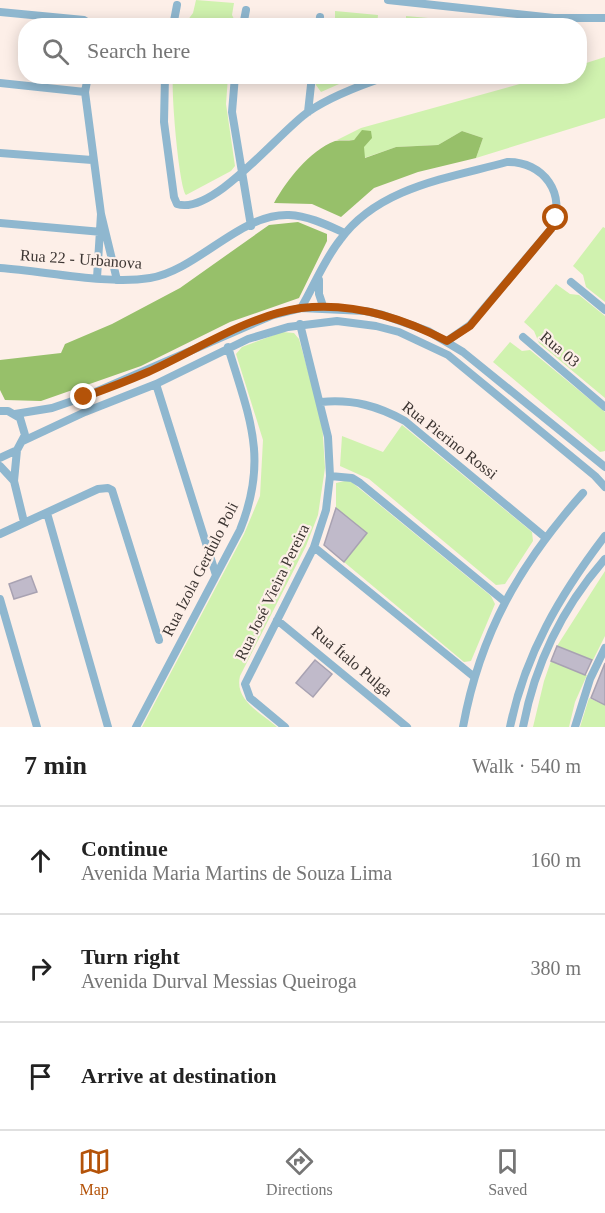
<!DOCTYPE html>
<html lang="en">
<head>
<meta charset="utf-8">
<style>
  :root { --surface:#fff; --page:#f6f6f6; --text:#222; --muted:#767676; --line:#e0e0e0; --accent:#b45309 }
  body { margin:0; font-family:"Times New Roman",serif; background:var(--page); color:var(--text) }
  .stop { position:absolute; width:18px; height:18px; margin:-14px; border:4px solid #b45309; border-radius:50%; background:#fff }
  .stop.end { background:#b45309; border-color:#fff; box-shadow:0 2px 6px #0008 }
  .list { margin:0; padding:0; list-style:none }
  h2 { display:flex; justify-content:space-between; align-items:center; height:78px; margin:0; padding:0 24px; font-size:26px }
  h2 small { font-size:20px; font-weight:400; color:var(--muted) }
  .list li { display:grid; grid-template-columns:39px 1fr auto; gap:18px; align-items:center; box-sizing:border-box; height:108px; padding:0 24px; border-top:2px solid var(--line) }
  .list b { display:block; font-size:22px; white-space:nowrap }
  .list p { margin:0; font-size:20px; white-space:nowrap; color:var(--muted) }
  .list em { font-size:20px; font-style:normal; color:var(--muted) }
  .icon { flex:none; width:33px; height:33px; fill:none; stroke:currentColor; stroke-width:2; stroke-linecap:round; stroke-linejoin:round }
  .map { position:relative; flex:none; width:605px; height:727px; overflow:hidden }
  .search { position:absolute; background:var(--surface); box-shadow:0 3px 15px #0003; left:18px; right:18px; top:18px; height:66px; display:flex; align-items:center; gap:15px; box-sizing:border-box; padding:0 21px; border-radius:24px; color:var(--muted); font-size:22px }
  .sheet { height:402px; background:var(--surface) }
  nav { display:flex; justify-content:space-around; align-items:center; box-sizing:border-box; height:84px; border-top:2px solid var(--line); background:var(--surface); font-size:16px; color:var(--muted) }
  nav a { display:grid; justify-items:center; gap:3px }
  nav .on { color:var(--accent) }
  .map>svg:first-child { display:block }
  .green { fill:#d0f2af }
  .forest { fill:#97c06a }
  .building { fill:#c0baca; stroke:#a8a2b2; stroke-width:1.5 }
  .lines { fill:none; stroke-linecap:round; stroke-linejoin:round }
  .minor { stroke:#8fb7cf; stroke-width:8 }
  .route { stroke:#b45309; stroke-width:8 }
  .labels { text-anchor:middle; dominant-baseline:central; stroke-width:4.5; stroke-linejoin:round; paint-order:stroke }
  .street-label { font-size:16px; fill:#3d3633; stroke:#fdefe8 }
</style>
</head>
<body>
<div class="map">
<svg width="605" height="727" viewBox="0 0 605 727">
  <rect width="100%" height="100%" fill="#fdefe8"/>
  <path class="green" d="M196 0 234 3 232 15 237 25H184L193 13Z
    M335 11 378 15 377 25H331L335 22Z
    M406 16 506 25H406Z
    M605 57V118L476 158 483 138 462 131 438 145 396 147 364 158 362 131 354 140H337L361 128 545 77 580 76V65Z
    M173 77H228L226 104 235 166 231 171 186 195C179 186 171 93 173 77Z
    M317 77V76L355 77 321 92 316 85Z
    M603 227 605 228V302L586 287 583 275 573 266Z
    M556 284 570 294 579 295 605 316V398L539 343 534 331 524 322Z
    M282 332 294 333 299 339 322 421 325 468 318 515 306 546 240 676C234 700 261 713 277 727H142L244 534 260 496 263 440 236 354 242 347Z
    M510 342 522 351 530 350 605 412V451L600 452 493 362Z
    M402 425 532 532 533 541 505 584 496 585 369 479 340 466 342 436 383 452Z
    M349 480 491 596 495 604 471 661 464 662 344 562 367 533 336 508V483Z
    M605 571V636L593 660 557 646Z
    M551 661 587 675 575 702 569 727H533L544 681Z
    M589 698 605 705V727H580Z"/>
  <path class="forest" d="M362 130 371 131 372 138 364 147 365 158 396 147 438 145 462 131 483 138 476 158 418 172 374 188 341 217 312 204 274 203C287 180 309 151 335 141 340 140 348 141 354 140Z
    M298 222 327 234V241L299 298 230 322 141 366 41 401 5 400 0 390V360L61 353 65 344 112 324 180 288 269 225Z"/>
  <path class="building" d="M336 508 367 533 344 562 324 545Z
    M31 576 37 592 14 599 9 584Z
    M557 646 592 660 585 675 551 661Z
    M315 660 332 674 313 697 296 683Z
    M605 663V705L591 698Z"/>
  <g class="lines">
    <path class="minor" d="M388 0 554 18H605
      M0 12 84 20 93 26
      M173 26 177 5
      M243 26 246 10
      M319 26 320 17
      M391 26V22
      M88 76 85 92 101 214
      M165 76 164 122 174 197 177 204C213 216 280 131 308 112 331 96 361 85 388 76
      M235 76 232 112 251 226
      M0 83 85 92
      M308 112 312 76
      M0 153 92 160
      M0 223 102 232
      M0 268C45 271 107 285 150 278 198 270 240 213 289 215 309 216 327 225 345 233
      M97 278 101 214 117 280
      M319 280V294L324 309
      M571 282 605 310
      M301 308C314 286 324 260 340 240 378 187 449 178 507 162 543 161 568 194 551 229L470 325 447 341
      M523 337 605 407
      M156 384 216 575
      M321 402C353 399 378 406 405 421L546 538
      M0 411H8L20 418 25 435 17 450 0 458
      M15 414 52 408 84 397 273 315 301 308 365 311 383 315 428 331 463 352 605 467
      M23 441 85 412 156 384 248 339 288 327 337 321 376 326 399 332 448 355 595 476 605 487
      M0 466 14 481 17 450
      M330 476 352 478 360 483 504 601
      M14 481 24 522
      M47 513 108 727
      M0 534 98 489 108 488 112 490 159 640
      M314 547 473 676
      M0 599 37 727
      M277 620 407 727
      M136 727 240 530C269 458 249 417 228 347
      M285 727 250 698 245 684 314 547 326 510 330 476 328 437 300 324
      M463 727C480 633 520 564 583 493
      M510 727C525 654 560 595 605 536
      M523 727C535 664 563 607 605 559
      M575 727 590 679 605 648"/>
  </g>
  <g class="lines">
    <path class="route" d="M84 397C106 389 127 381 148 372 197 350 247 316 301 308 351 302 403 318 447 341L470 326 551 229 556 218"/>
  </g>
  <g class="labels">
    <g class="street-label">
      <text transform="translate(81 259) rotate(4)">Rua 22 - Urbanova</text>
      <text transform="translate(560 349) rotate(40)">Rua 03</text>
      <text transform="translate(450 440) rotate(38)">Rua Pierino Rossi</text>
      <text transform="translate(200 569) rotate(-63)">Rua Izola Gerdulo Poli</text>
      <text transform="translate(272 592) rotate(-64)">Rua José Vieira Pereira</text>
      <text transform="translate(352 661) rotate(40)">Rua Ítalo Pulga</text>
    </g>
  </g>
</svg>
<div class="stop" style="left:556px;top:218px"></div>
<div class="stop end" style="left:84px;top:397px"></div>
<div class="search"><svg class="icon" aria-label="search" viewBox="0 0 24 24"><circle cx="10" cy="10" r="6"/><path d="M15 15l6 6"/></svg>Search here</div>
</div>
<section class="sheet">
<h2>7 min<small>Walk · 540 m</small></h2>
<ul class="list">
<li><svg class="icon" aria-label="ahead" viewBox="0 0 24 24"><path d="M12 20V5M6 11l6-6 6 6"/></svg><div><b>Continue</b><p>Avenida Maria Martins de Souza Lima</p></div><em>160 m</em></li>
<li><svg class="icon" aria-label="right" viewBox="0 0 24 24"><path d="M7 20v-9h11M14 6l5 5-5 5"/></svg><div><b>Turn right</b><p>Avenida Durval Messias Queiroga</p></div><em>380 m</em></li>
<li><svg class="icon" aria-label="arrive" viewBox="0 0 24 24"><path d="M6 21V4h12l-3 4 3 4H6"/></svg><div><b>Arrive at destination</b></div></li>
</ul>
</section>
<nav>
<a class="on"><svg class="icon" aria-label="map" viewBox="0 0 24 24"><path d="M3 6l6-2 6 2 6-2v14l-6 2-6-2-6 2zM9 4v14M15 6v14"/></svg>Map</a>
<a><svg class="icon" aria-label="directions" viewBox="0 0 24 24"><path d="M12 3l9 9-9 9-9-9zM9 14v-3h6M13 9l2 2-2 2"/></svg>Directions</a>
<a><svg class="icon" aria-label="saved" viewBox="0 0 24 24"><path d="M7 4h10v16l-5-4-5 4z"/></svg>Saved</a>
</nav>
</body>
</html>
